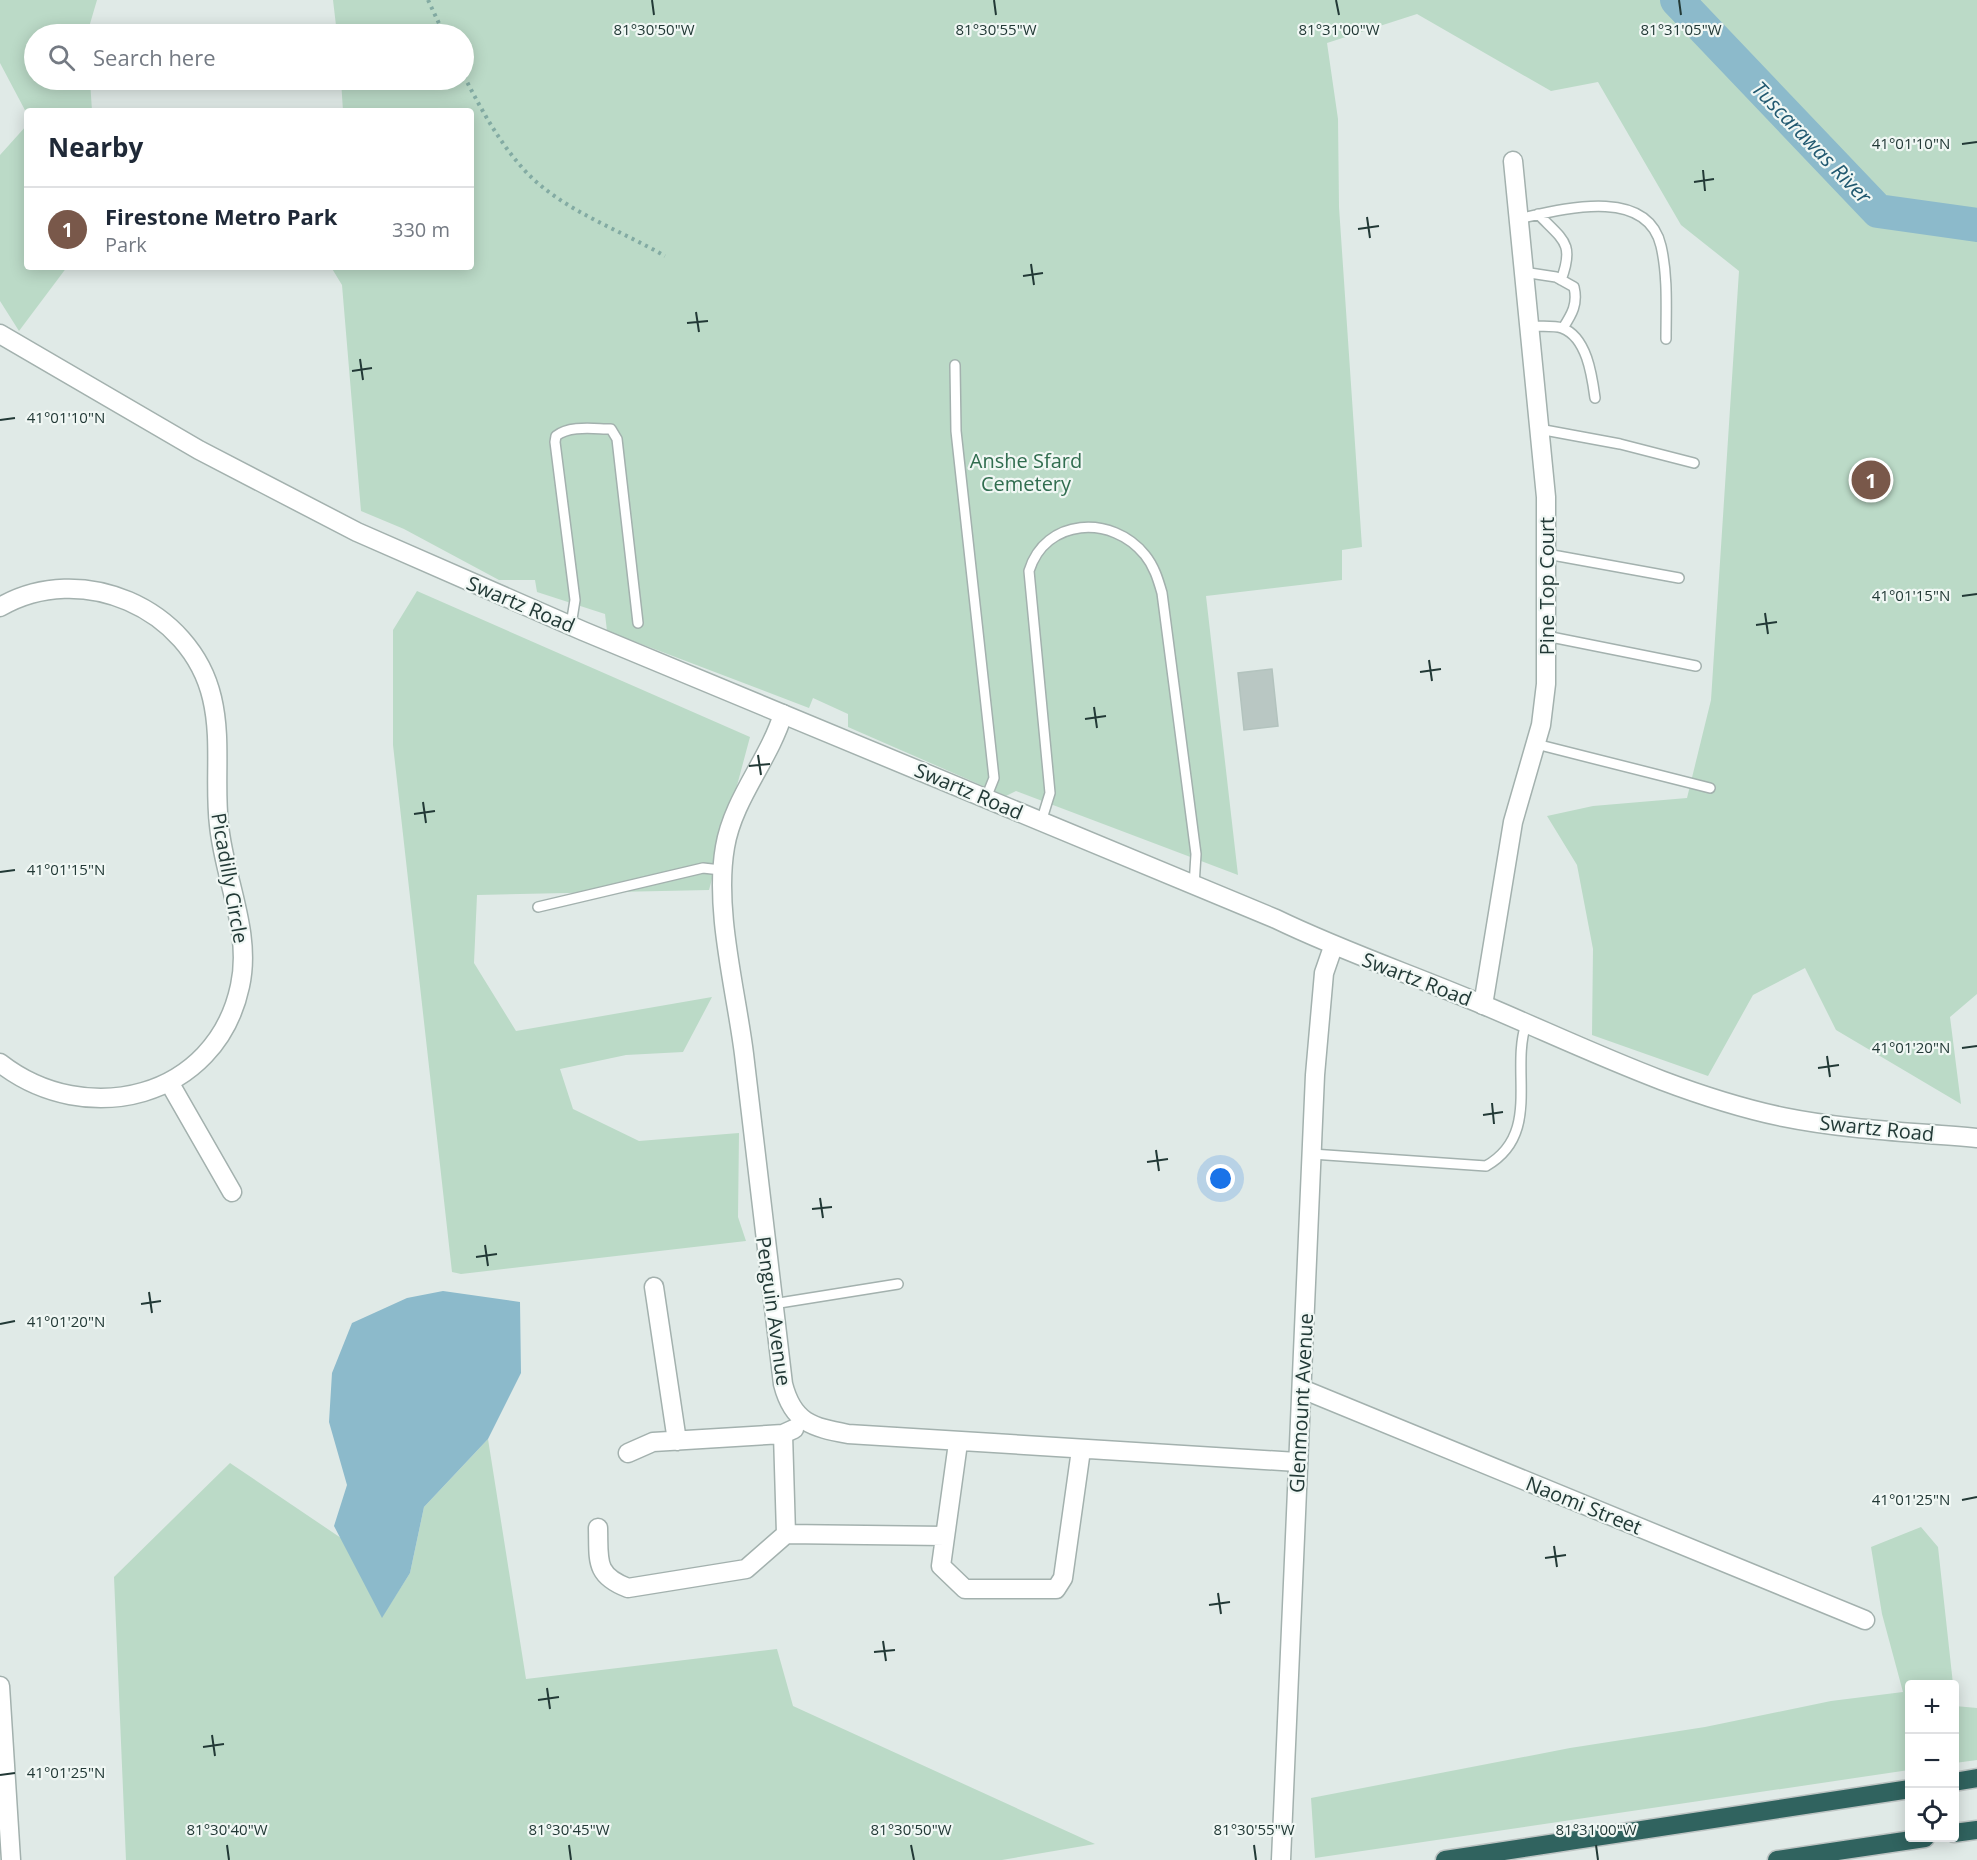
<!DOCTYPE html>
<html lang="en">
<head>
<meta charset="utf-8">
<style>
  :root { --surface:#fff; --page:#f2f2f3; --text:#1f2937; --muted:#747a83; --line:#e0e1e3; --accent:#79584a }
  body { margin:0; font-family:"Open Sans",sans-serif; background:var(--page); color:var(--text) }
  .controls { position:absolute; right:18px; bottom:18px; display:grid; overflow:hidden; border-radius:6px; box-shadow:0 3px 15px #0003 }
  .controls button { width:54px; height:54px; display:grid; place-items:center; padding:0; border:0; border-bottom:2px solid var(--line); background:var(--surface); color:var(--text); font:30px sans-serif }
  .you { position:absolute; left:1221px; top:1179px; width:21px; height:21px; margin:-15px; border:4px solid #fff; border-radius:50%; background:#1a73e8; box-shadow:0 0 0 9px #1a73e833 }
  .badge { display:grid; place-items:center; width:39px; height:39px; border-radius:50%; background:var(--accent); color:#fff; font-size:20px; font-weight:700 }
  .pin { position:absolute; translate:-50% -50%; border:3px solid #fff; box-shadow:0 2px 6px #0006 }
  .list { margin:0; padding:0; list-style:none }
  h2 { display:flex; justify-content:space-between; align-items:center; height:78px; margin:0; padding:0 24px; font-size:26px }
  h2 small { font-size:20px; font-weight:400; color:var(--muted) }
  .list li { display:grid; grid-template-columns:39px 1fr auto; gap:18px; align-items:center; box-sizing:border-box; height:84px; padding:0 24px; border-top:2px solid var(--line) }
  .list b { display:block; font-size:22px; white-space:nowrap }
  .list p { margin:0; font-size:20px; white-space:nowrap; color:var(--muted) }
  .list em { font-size:20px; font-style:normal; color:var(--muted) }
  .icon { flex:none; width:33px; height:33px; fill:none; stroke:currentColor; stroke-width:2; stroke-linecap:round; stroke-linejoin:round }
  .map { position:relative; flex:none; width:1977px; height:1860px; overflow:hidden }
  .search { position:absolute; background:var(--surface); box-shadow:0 3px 15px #0003; left:24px; top:24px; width:450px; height:66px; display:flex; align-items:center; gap:15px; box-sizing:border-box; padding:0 21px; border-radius:33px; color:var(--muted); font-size:22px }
  .panel { position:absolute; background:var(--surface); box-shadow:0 3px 15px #0003; left:24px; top:108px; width:450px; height:162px; border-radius:6px }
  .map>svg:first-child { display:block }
  .green { fill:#bbdac7 }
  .water { fill:#8cbacb }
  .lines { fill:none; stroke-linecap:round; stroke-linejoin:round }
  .river { stroke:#8cbacb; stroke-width:34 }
  .building { fill:#b9c7c3; stroke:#b3c3be; stroke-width:1.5 }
  .service-casing { stroke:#a3b1ae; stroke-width:12 }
  .minor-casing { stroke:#a3b1ae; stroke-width:21 }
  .tertiary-casing { stroke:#a3b1ae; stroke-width:21 }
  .motorway-casing { stroke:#bdc4c3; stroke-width:21 }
  .path { stroke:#83aba3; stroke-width:4; stroke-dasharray:3 4.5; stroke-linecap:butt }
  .service { stroke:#fff; stroke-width:9 }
  .minor { stroke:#fff; stroke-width:18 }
  .tertiary { stroke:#fff; stroke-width:18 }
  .motorway { stroke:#30635f; stroke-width:18 }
  .ticks { fill:none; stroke:#223936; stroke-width:2 }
  .labels { text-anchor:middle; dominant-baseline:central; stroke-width:4.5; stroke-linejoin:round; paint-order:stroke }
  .park-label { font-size:20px; fill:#306d4f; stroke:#f0f7f4 }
  .street-label { font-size:20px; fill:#223936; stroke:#f0f7f4 }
  .water-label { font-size:21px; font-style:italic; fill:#215970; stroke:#f0f7f4 }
  .ticks-label { font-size:15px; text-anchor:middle; fill:#223936; stroke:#f0f7f4; stroke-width:4.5; stroke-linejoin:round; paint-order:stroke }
</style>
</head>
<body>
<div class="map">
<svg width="1977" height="1860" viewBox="0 0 1977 1860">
  <rect width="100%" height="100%" fill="#e0eae7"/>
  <path class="green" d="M0 0H97L87 34H34V80H90L92 111H27V114L0 63Z
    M333 0H1977V994L1950 1017 1961 1104 1836 1030 1805 968 1753 995 1708 1076 1592 1035 1593 949 1577 865 1547 816 1593 806 1687 798 1711 700 1739 271 1681 225 1598 82 1551 91 1417 14 1327 43 1338 119 1339 207 1362 547 1342 550V580L1206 596 1238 875 1016 791 1006 796 848 727V714L813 698 809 708 607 631 605 614 537 592 535 580H499L404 529 361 511 342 285 331 267H471V111H343L341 80H464V34H337Z
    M27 125V267H67L19 331 0 301V155Z
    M417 591 750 737 709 890 477 895 474 963 516 1031 712 997 683 1052 626 1055 560 1069 573 1109 639 1141 739 1133 738 1217 746 1241 461 1274 452 1272 393 745V630Z
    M488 1439 526 1679 777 1649 793 1706 1095 1844 1002 1860H126L114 1577 230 1463 341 1538 382 1617 410 1573 424 1507Z
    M1921 1527 1938 1547 1953 1684H1910L1909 1770 1315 1858 1311 1798 1570 1748 1705 1727 1831 1701 1903 1692 1882 1614 1871 1547Z
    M1955 1706 1977 1708V1760L1955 1763Z"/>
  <path class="water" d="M443 1291 520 1302 521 1373 488 1439 424 1507 410 1573 382 1618 334 1526 347 1485 329 1422 332 1373 352 1323 407 1298Z"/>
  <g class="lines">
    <path class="river" d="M1677 0 1878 211 1977 225"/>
  </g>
  <path class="building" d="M1272 669 1278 726 1244 730 1238 673Z"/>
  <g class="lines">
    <defs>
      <path id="service" d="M1538 214C1563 240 1575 243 1561 280
        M1518 219C1559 210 1647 185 1661 246 1668 276 1666 309 1666 339
        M1523 272 1556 277 1574 287C1578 304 1572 314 1563 328
        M1529 326C1539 327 1553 325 1562 328 1587 337 1592 376 1595 398
        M955 365 956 431 994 778 986 798
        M1539 429 1620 444 1694 463
        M1547 554 1679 578
        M571 625 575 600 555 442 556 436C570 425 594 429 611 429L617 439 638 623
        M1546 636 1696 666
        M1536 744 1710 788
        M1041 822 1050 793 1029 571C1045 518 1112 514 1145 555 1154 566 1158 579 1162 593L1196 854 1194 886
        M538 907 703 868 721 870
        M1312 1154 1486 1166C1542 1134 1510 1072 1526 1024
        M773 1304 898 1284"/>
      <path id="minor" d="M0 607C81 560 191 608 212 698 222 740 214 783 219 825 224 878 252 932 240 986 216 1099 86 1130 0 1063
        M783 714C769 760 733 799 725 847 714 910 736 990 744 1054 758 1164 769 1274 783 1384 793 1423 812 1427 848 1434L1297 1462
        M1483 1005 1513 822 1541 725 1546 684V497L1513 161
        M169 1082 232 1192
        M654 1287 677 1441
        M1302 1389 1865 1620
        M958 1443 941 1566 965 1589H1056L1063 1578 1081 1450
        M628 1453 653 1442 783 1434
        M598 1528C599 1560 594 1575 628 1588L746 1569 786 1534 945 1536
        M786 1534 783 1434 794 1429
        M0 1686 11 1860"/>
      <path id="tertiary" d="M0 334 199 450 357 532 583 631 1276 919C1344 952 1416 976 1486 1006 1583 1047 1679 1095 1783 1117 1847 1130 1912 1132 1977 1138
        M1281 1860 1315 1075 1324 973 1333 947"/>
      <path id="motorway" d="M1954 1782 1977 1778
        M1954 1833 1977 1830
        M1445 1860 1910 1789
        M1777 1860 1925 1838"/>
    </defs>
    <use href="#service" class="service-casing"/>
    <use href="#minor" class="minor-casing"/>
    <use href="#tertiary" class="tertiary-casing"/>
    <use href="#motorway" class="motorway-casing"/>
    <path class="path" d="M428 0 444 34
      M464 76C482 111 500 144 527 173 564 211 620 230 665 256"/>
    <use href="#service" class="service"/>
    <use href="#minor" class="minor"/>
    <use href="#tertiary" class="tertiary"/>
    <use href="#motorway" class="motorway"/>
  </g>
  <path class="ticks" d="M652 0 654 15M994 0 996 15M1336 0 1339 15M1679 0 1681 15M1962 144 1977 142M1703 170 1705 191M1694 182 1714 179M1367 217 1370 238M1358 229 1379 226M1031 264 1034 285M1023 276 1043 273M696 312 699 332M687 323 708 321M360 359 363 380M352 371 372 368M0 420 15 418M1962 596 1977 594M1765 613 1768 634M1756 625 1777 622M1429 660 1432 681M1420 672 1441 669M1094 707 1097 728M1085 719 1106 716M758 755 761 775M749 766 770 764M423 802 426 823M414 814 435 811M0 872 15 870M1962 1048 1977 1046M1827 1056 1830 1077M1818 1068 1839 1065M1492 1103 1494 1124M1483 1115 1503 1112M1156 1150 1159 1171M1147 1162 1168 1159M820 1198 823 1218M812 1209 832 1207M485 1245 488 1266M476 1257 497 1254M149 1292 152 1313M141 1304 161 1301M0 1324 15 1321M1962 1500 1977 1497M1554 1546 1557 1567M1545 1558 1566 1555M1218 1593 1221 1614M1209 1605 1230 1602M883 1641 886 1661M874 1652 895 1650M547 1688 550 1709M538 1700 559 1697M212 1735 215 1756M203 1747 224 1744M0 1775 15 1773M227 1845 229 1860M569 1845 571 1860M911 1845 914 1860M1254 1845 1256 1860M1596 1845 1598 1860"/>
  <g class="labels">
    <g class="park-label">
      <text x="1026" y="460">Anshe Sfard<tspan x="1026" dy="23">Cemetery</tspan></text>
    </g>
    <g class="street-label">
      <text transform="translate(1546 586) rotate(-90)">Pine Top Court</text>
      <text transform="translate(521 604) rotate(23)">Swartz Road</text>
      <text transform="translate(969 791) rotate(23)">Swartz Road</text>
      <text transform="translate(230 878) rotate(80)">Picadilly Circle</text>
      <text transform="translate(1417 979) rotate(21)">Swartz Road</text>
      <text transform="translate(1877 1128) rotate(6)">Swartz Road</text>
      <text transform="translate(774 1311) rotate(82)">Penguin Avenue</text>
      <text transform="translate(1301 1403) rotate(-87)">Glenmount Avenue</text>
      <text transform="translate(1584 1505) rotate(22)">Naomi Street</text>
    </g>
    <g class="water-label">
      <text transform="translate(1812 142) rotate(46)">Tuscarawas River</text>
    </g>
  </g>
  <g class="ticks-label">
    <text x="654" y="35">81°30'50"W</text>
    <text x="996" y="35">81°30'55"W</text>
    <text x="1339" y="35">81°31'00"W</text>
    <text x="1681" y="35">81°31'05"W</text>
    <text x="1911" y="149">41°01'10"N</text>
    <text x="66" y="423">41°01'10"N</text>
    <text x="1911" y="601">41°01'15"N</text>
    <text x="66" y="875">41°01'15"N</text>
    <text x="1911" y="1053">41°01'20"N</text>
    <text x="66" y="1327">41°01'20"N</text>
    <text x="1911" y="1505">41°01'25"N</text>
    <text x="66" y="1778">41°01'25"N</text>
    <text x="227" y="1835">81°30'40"W</text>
    <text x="569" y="1835">81°30'45"W</text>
    <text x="911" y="1835">81°30'50"W</text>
    <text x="1254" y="1835">81°30'55"W</text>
    <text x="1596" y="1835">81°31'00"W</text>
  </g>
</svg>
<div class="controls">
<button>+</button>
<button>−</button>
<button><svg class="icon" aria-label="locate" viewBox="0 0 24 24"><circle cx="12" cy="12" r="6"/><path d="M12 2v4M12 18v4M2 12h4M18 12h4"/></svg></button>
</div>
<div class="you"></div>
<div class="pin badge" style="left:1871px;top:480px">1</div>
<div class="search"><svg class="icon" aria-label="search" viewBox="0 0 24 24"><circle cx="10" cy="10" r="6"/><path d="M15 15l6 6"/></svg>Search here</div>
<section class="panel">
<h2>Nearby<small></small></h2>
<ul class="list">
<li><span class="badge">1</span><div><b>Firestone Metro Park</b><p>Park</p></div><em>330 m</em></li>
</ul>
</section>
</div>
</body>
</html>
